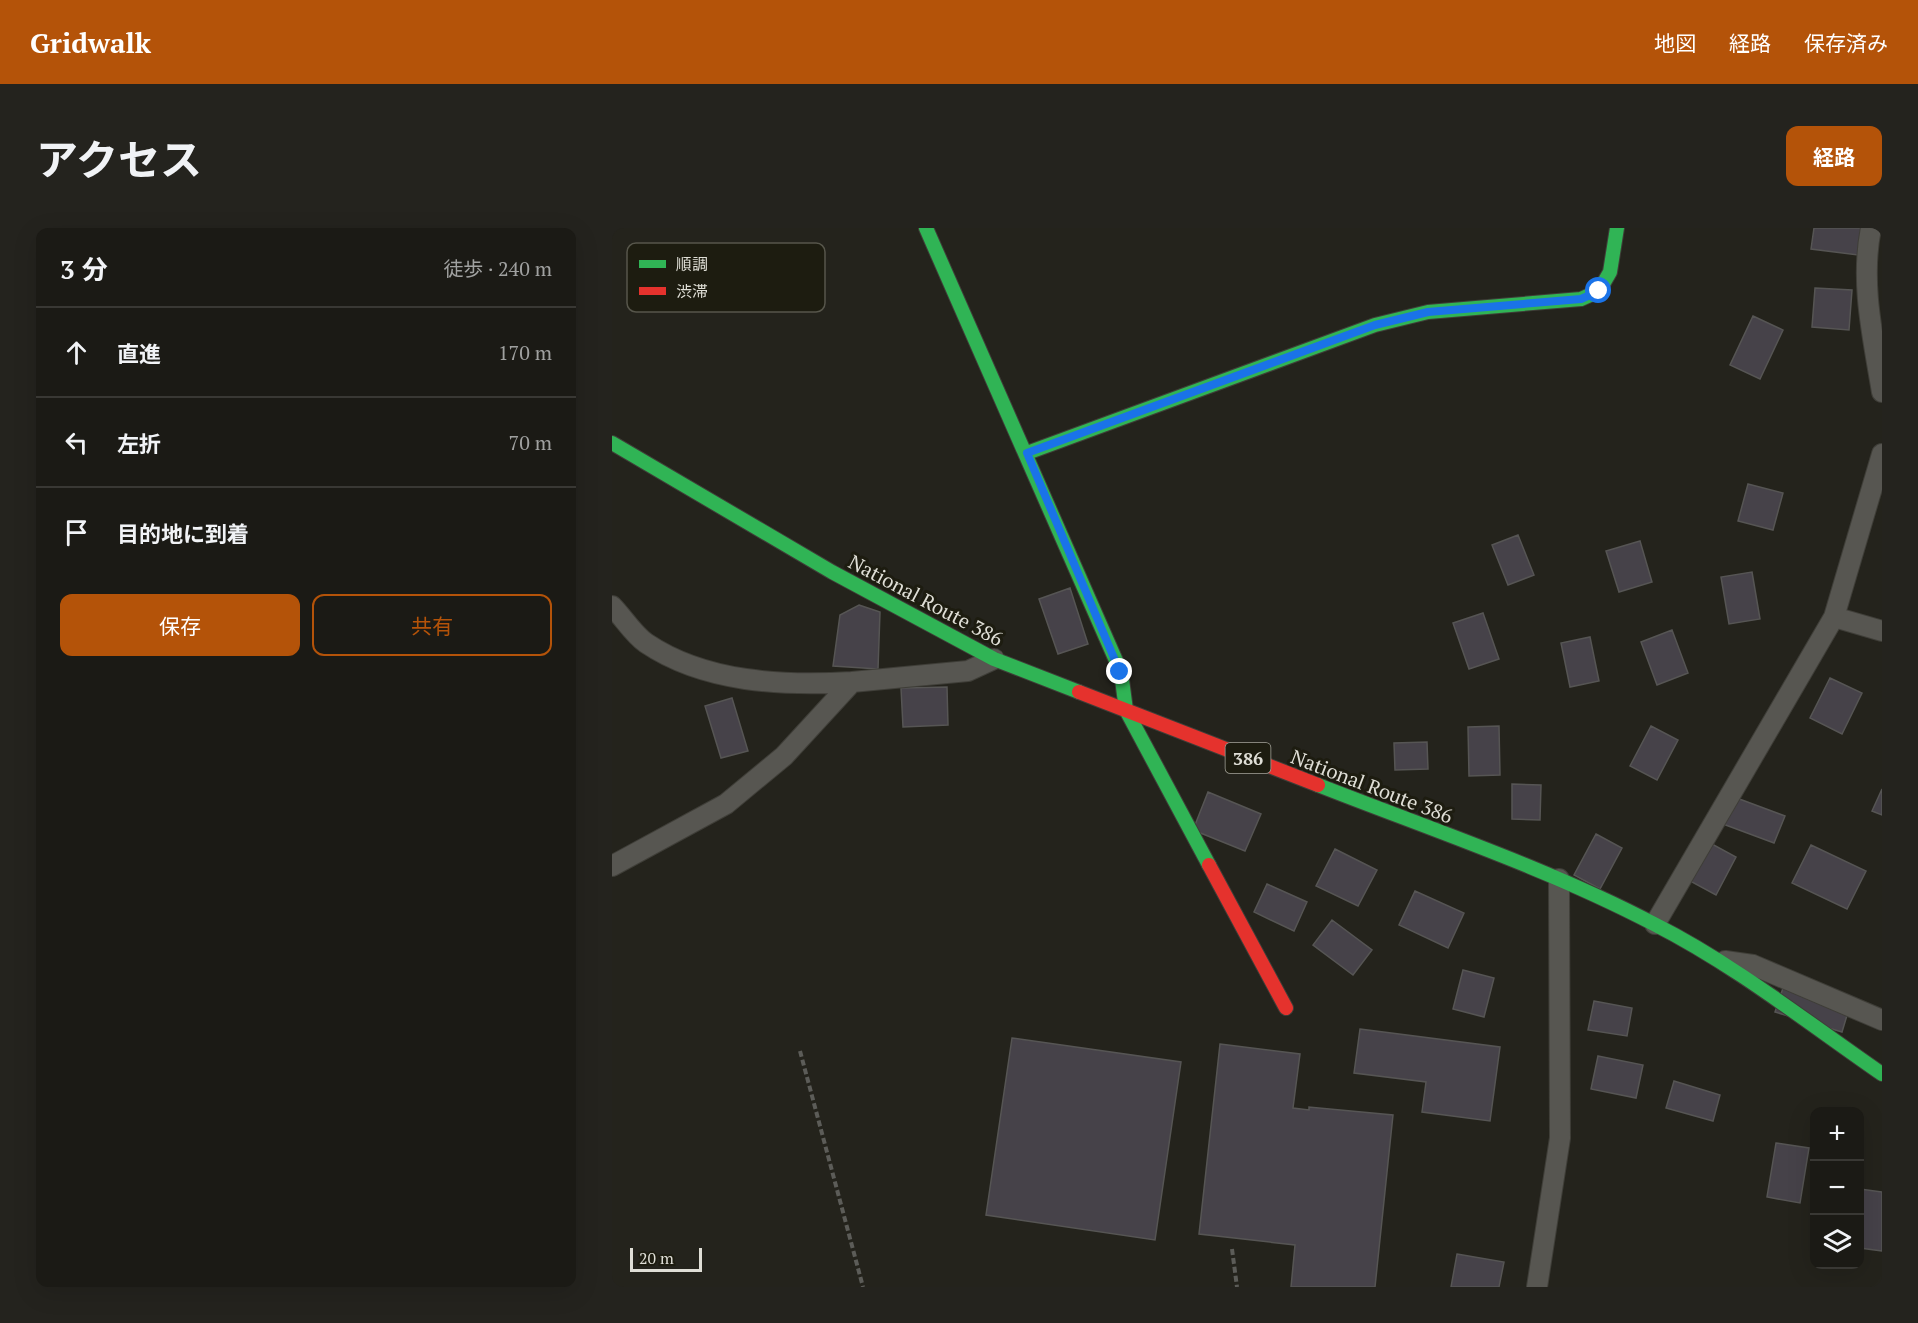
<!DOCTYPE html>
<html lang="ja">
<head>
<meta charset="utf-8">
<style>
  :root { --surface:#1b1a15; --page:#24231e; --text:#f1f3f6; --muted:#a0a1a0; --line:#393834; --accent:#b45309 }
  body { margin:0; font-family:"PT Serif","Noto Sans JP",serif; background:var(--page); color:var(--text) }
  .controls { position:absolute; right:18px; bottom:18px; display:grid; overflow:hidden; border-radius:12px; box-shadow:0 6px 24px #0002 }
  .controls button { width:54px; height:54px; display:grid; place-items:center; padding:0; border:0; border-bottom:2px solid var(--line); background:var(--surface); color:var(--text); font:30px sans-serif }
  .scale { position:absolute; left:18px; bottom:15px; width:72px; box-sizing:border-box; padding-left:6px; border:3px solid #dfded6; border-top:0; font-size:16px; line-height:21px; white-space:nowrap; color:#dfded6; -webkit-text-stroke:4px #1d1c10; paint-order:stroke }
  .stop { position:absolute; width:18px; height:18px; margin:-14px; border:4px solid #1a73e8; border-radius:50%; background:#fff }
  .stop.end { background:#1a73e8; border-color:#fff; box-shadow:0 2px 6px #0008 }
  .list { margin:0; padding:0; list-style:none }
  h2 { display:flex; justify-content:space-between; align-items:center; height:78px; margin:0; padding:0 24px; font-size:26px }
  h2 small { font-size:20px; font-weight:400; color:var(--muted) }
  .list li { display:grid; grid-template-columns:39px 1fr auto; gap:18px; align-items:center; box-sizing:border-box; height:90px; padding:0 24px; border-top:2px solid var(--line) }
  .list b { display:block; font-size:22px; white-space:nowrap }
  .list em { font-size:20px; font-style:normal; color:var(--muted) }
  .actions { display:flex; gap:12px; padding:18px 24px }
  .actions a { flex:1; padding:14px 0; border:2px solid var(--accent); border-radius:12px; text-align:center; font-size:21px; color:var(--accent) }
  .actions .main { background:var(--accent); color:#fff }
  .icon { flex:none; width:33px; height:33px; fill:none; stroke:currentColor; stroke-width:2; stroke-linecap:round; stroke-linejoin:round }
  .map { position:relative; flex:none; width:1270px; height:1059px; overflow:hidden; border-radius:12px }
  header { display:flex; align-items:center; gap:36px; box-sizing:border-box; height:84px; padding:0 30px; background:var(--accent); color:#fff }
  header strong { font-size:28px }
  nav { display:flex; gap:33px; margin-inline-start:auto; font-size:21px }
  .intro { display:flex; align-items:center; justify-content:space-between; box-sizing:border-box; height:144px; padding:0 36px }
  h1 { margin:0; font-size:42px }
  .button { padding:15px 27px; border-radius:12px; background:var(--accent); color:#fff; font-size:21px; font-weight:700 }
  main { display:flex; gap:36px; padding:0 36px }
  aside { flex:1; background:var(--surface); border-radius:12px; box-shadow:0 6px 24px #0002 }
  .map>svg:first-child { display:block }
  .building { fill:#464249; stroke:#565554; stroke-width:1.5 }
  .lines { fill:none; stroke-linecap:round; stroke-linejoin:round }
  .street-casing { stroke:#3f3e38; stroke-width:22 }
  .fast-casing { stroke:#3f3e38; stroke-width:16 }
  .jam-casing { stroke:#3f3e38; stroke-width:16 }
  .path { stroke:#5c5c58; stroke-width:4; stroke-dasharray:6 3; stroke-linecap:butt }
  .street { stroke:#575651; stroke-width:20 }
  .fast { stroke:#30b455; stroke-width:14 }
  .jam { stroke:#e5322d; stroke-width:14 }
  .route { stroke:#1a73e8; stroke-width:8 }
  .labels { text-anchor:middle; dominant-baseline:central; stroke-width:6; stroke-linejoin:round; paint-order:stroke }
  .shield { fill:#1d1c10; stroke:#a5a49b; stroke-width:1.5 }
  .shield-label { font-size:18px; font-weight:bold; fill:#dfded6 }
  .street-label { font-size:20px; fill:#dfded6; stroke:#1d1c10 }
  .key { fill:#1d1c10; stroke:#57564b; stroke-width:1.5 }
  .key-label { font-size:16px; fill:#dfded6 }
</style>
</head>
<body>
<header>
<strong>Gridwalk</strong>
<nav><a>地図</a><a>経路</a><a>保存済み</a></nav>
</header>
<div class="intro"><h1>アクセス</h1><a class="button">経路</a></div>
<main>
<aside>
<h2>3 分<small>徒歩 · 240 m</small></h2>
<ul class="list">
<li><svg class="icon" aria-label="ahead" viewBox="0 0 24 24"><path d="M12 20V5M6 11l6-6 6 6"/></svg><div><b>直進</b></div><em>170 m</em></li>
<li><svg class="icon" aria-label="left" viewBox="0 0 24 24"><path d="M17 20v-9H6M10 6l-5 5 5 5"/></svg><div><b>左折</b></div><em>70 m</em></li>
<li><svg class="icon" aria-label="arrive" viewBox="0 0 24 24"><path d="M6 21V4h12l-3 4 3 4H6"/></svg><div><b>目的地に到着</b></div></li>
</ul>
<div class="actions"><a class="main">保存</a><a>共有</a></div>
</aside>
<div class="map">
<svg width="1270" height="1059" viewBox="0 0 1270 1059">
  <rect width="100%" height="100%" fill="#24231c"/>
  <path class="building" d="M1202 0H1249L1246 27 1199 21Z
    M1203 60 1240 62 1237 102 1200 99Z
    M1141 88 1171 102 1148 151 1118 137Z
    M1136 256 1171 265 1161 302 1126 293Z
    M906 307 922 347 896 357 880 317Z
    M1028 313 1040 354 1007 364 994 323Z
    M1140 344 1148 391 1117 396 1109 349Z
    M458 360 476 416 446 426 427 371Z
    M247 377 268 384 266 441 221 438 228 387Z
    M871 385 887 431 857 441 841 395Z
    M1060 402 1076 445 1045 457 1029 414Z
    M978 409 987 453 958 459 949 415Z
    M1218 450 1250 465 1230 506 1198 490Z
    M335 459 336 497 291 499 289 460Z
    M120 470 136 523 109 530 93 478Z
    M887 498 888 547 857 548 856 499Z
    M1039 498 1066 512 1045 552 1018 538Z
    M815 514 816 541 783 542 782 515Z
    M900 556 929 557 928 592 900 591Z
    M1270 561V587L1260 583Z
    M596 564 649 586 633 623 581 602Z
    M1122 569 1173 588 1162 615 1111 596Z
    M984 606 1010 620 988 661 962 647Z
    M1087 609 1124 629 1104 667 1067 647Z
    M1199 617 1254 643 1235 681 1180 655Z
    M723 621 765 642 746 678 704 658Z
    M655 656 695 674 682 703 642 684Z
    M803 663 852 685 836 720 787 697Z
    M720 692 760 722 741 747 701 717Z
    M851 742 882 750 872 789 841 781Z
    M1173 754 1239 774 1230 804 1163 784Z
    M982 773 1020 780 1015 808 976 802Z
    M748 801 888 819 878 893 810 884 814 854 742 845Z
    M400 810 569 834 543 1012 374 987Z
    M608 816 688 826 681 880 697 882V879L781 887 763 1059H679L683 1017 587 1006Z
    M986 828 1031 837 1024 870 979 861Z
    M1062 853 1108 867 1101 893 1054 880Z
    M1164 915 1197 920 1188 975 1155 969Z
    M1248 961 1270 964V1023L1248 1020Z
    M845 1026 892 1034 887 1059H839Z"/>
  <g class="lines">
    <defs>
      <path id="street" d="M1259 0C1248 55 1261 109 1270 164
        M0 378C11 389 21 406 34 415 93 455 172 458 240 454
        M1222 389 1270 403
        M0 638 114 576 172 528 240 454 356 443 382 431
        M1043 696 1222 389 1270 226
        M1113 733 1141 737 1270 792
        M925 1059 948 910 947 651"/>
      <path id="fast" d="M314 0 509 444 514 482 597 637
        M0 215 220 344 382 431 467 464
        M415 225 763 97 816 84 969 71 987 63 998 44 1005 0
        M706 557C818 601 935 640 1042 696 1123 737 1196 795 1270 846"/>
      <path id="jam" d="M467 464 706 557
        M597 637 674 780"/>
    </defs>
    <use href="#street" class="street-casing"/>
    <use href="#fast" class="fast-casing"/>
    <use href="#jam" class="jam-casing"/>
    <path class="path" d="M188 823 251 1059
      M620 1021 625 1059"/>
    <use href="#street" class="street"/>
    <use href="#fast" class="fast"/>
    <use href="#jam" class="jam"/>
  </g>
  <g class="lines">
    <path class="route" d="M508 444 415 225 763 97 816 84 969 71 987 63"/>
  </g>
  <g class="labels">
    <rect class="shield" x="613.5" y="515" width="45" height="30" rx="4.5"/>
    <g class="shield-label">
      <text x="636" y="530">386</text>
    </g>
    <g class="street-label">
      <text transform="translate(314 372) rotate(28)">National Route 386</text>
      <text transform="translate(760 558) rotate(21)">National Route 386</text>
    </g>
  </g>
  <rect x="15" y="15" width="198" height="69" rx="9" class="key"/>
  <rect x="27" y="32" width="27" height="8" fill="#30b455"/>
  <rect x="27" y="59" width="27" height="8" fill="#e5322d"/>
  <g class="key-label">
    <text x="64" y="42">順調</text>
    <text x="64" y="69">渋滞</text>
  </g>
</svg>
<div class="controls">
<button>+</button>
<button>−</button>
<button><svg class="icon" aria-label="layers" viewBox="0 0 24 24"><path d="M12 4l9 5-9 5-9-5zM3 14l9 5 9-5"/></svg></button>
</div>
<div class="scale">20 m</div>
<div class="stop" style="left:987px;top:63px"></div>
<div class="stop end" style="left:508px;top:444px"></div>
</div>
</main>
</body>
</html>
